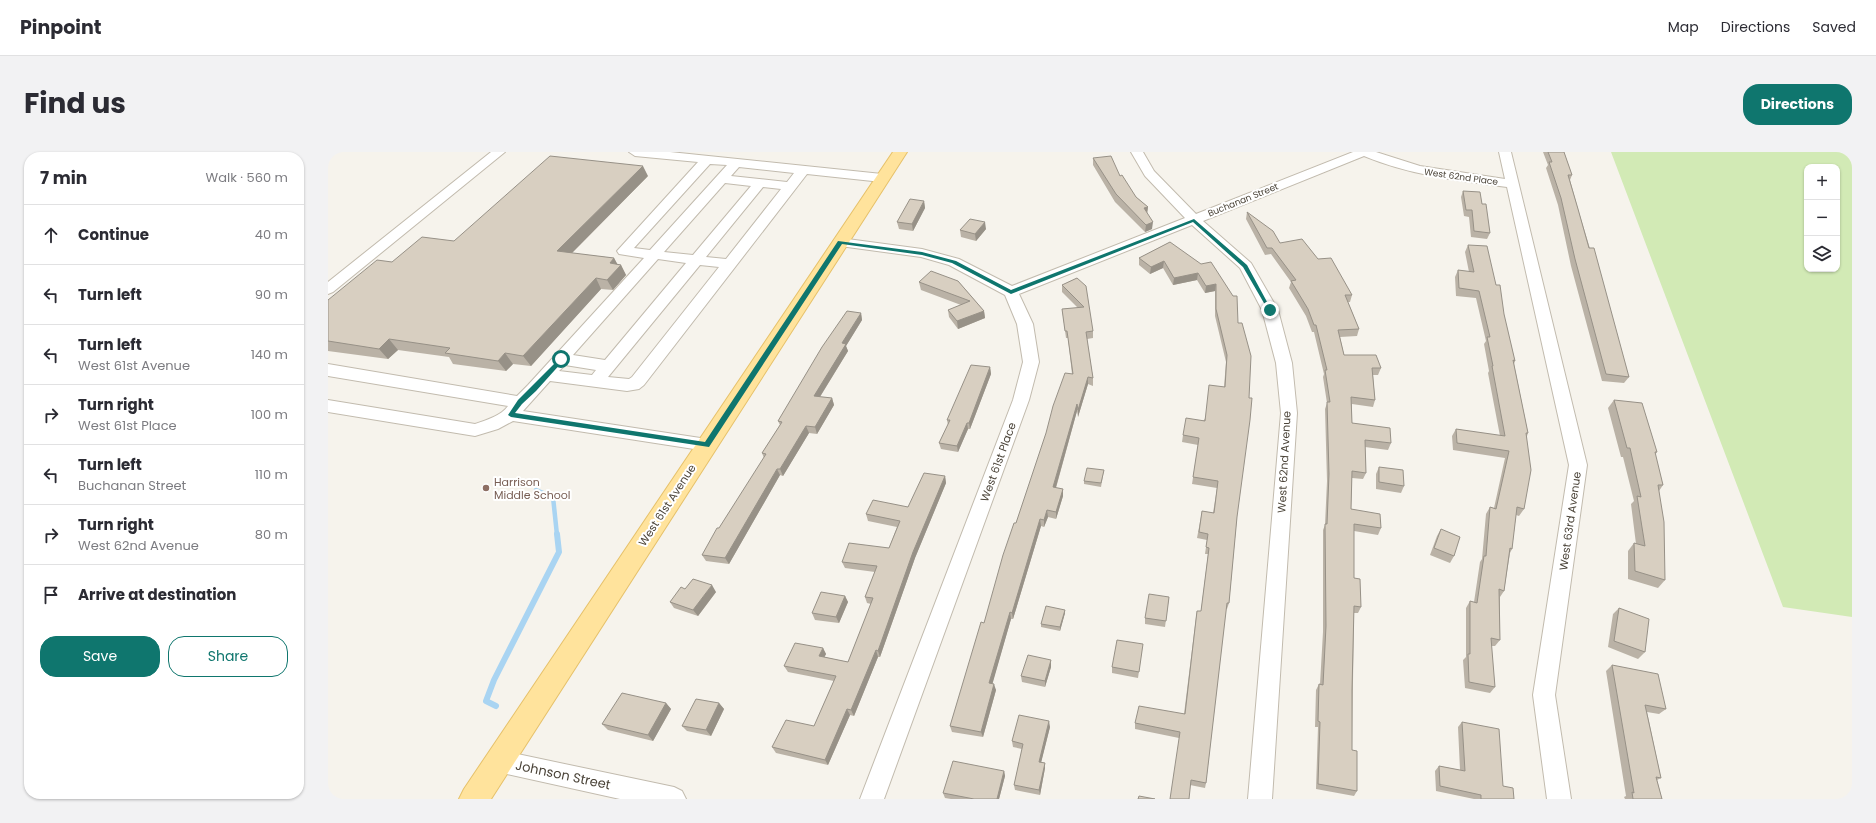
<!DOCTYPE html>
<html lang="en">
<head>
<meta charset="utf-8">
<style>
  :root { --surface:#fff; --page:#f2f2f3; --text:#2b2b33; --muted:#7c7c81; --line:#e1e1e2; --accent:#0f766e }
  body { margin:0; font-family:Poppins,sans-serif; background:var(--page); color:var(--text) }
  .controls { position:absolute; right:12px; top:12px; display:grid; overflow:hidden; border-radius:8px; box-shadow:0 1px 3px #0004 }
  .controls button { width:36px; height:36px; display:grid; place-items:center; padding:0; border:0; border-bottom:1px solid var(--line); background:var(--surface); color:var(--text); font:20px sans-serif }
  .stop { position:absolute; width:12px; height:12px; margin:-9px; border:3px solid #0f766e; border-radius:50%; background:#fff }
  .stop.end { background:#0f766e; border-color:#fff; box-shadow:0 1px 4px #0008 }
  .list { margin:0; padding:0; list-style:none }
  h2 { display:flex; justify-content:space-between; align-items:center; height:52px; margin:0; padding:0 16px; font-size:17px }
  h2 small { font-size:13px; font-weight:400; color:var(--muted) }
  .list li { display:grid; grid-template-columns:26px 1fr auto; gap:12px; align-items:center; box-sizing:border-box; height:60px; padding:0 16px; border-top:1px solid var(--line) }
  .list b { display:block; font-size:15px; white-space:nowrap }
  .list p { margin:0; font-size:13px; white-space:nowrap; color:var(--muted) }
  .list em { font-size:13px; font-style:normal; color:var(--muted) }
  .actions { display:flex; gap:8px; padding:12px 16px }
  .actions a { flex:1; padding:9px 0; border:1px solid var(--accent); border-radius:16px; text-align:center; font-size:14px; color:var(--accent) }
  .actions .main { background:var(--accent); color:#fff }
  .icon { flex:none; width:22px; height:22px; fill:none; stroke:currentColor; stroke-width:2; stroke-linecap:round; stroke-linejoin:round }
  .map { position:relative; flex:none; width:1524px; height:647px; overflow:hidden; border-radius:16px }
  header { display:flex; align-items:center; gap:24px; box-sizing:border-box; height:56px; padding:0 20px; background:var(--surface); border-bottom:1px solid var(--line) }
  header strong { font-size:19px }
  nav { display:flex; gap:22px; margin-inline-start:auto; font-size:14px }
  .intro { display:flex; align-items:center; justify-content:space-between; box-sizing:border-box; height:96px; padding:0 24px }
  h1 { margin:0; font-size:28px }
  .button { padding:10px 18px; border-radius:16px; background:var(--accent); color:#fff; font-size:14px; font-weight:700 }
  main { display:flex; gap:24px; padding:0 24px }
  aside { flex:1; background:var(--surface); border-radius:16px; box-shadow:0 1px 3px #0004 }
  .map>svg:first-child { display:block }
  .green { fill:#d2eab5; fill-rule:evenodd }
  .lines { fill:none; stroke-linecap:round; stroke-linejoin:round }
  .stream-far1 { stroke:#a9d4f2; stroke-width:4.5 }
  .stream { stroke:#a9d4f2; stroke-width:6 }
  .minor-casing { stroke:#c2bbae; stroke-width:2 }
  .major-casing { stroke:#e6c16a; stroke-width:2 }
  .minor { fill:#fff; fill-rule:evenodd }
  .major { fill:#ffe39c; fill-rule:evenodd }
  .wall { fill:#bab2a6 }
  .shaded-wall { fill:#979187 }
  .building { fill:#d8cfc1; stroke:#979187 }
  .route { fill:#0f766e }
  .education-dot { fill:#8d6e63; stroke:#fff; stroke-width:1.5 }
  .labels { text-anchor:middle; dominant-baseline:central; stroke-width:4; stroke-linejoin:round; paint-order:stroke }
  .far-street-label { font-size:9px; fill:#4b4439; stroke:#fff }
  .street-label { font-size:11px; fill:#4b4439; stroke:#fff }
  .education-label { font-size:11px; fill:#785e54; stroke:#fff; text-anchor:start }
  .near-street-label { font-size:13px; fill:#4b4439; stroke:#fff }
</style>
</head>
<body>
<header>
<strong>Pinpoint</strong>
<nav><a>Map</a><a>Directions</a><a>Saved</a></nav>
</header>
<div class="intro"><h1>Find us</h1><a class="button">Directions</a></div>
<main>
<aside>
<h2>7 min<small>Walk · 560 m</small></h2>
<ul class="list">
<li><svg class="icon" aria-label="ahead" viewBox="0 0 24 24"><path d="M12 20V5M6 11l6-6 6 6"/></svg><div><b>Continue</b></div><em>40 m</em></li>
<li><svg class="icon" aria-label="left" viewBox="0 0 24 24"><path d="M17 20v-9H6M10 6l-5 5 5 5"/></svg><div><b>Turn left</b></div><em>90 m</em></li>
<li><svg class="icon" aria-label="left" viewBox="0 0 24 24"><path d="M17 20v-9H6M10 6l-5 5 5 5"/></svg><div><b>Turn left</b><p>West 61st Avenue</p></div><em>140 m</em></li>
<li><svg class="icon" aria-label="right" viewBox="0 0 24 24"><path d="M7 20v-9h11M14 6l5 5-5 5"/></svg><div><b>Turn right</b><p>West 61st Place</p></div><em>100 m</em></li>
<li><svg class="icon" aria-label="left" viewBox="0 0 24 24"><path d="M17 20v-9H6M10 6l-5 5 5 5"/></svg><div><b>Turn left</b><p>Buchanan Street</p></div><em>110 m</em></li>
<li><svg class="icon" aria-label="right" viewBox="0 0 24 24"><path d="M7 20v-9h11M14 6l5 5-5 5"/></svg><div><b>Turn right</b><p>West 62nd Avenue</p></div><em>80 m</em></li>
<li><svg class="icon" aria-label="arrive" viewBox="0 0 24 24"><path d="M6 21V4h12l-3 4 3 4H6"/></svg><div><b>Arrive at destination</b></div></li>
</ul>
<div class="actions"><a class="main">Save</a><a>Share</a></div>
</aside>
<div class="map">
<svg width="1524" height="647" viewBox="0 0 1524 647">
  <rect width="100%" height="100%" fill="#f6f3ec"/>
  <path class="green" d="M1283 0H1524V465L1455 455ZM1479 15H1509V117H1479Z"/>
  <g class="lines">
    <path class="stream-far1" d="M208 338 225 345 229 383"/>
    <path class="stream" d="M168 554 158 549 166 528 231 400 229 382"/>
    <defs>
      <path id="minor" d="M163 0H177L5 140 0 142V130Z
        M301 0H342L554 22 558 23 560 26 558 29 554 30 479 22 316 233 311 237 299 239 222 229 195 259 379 287 385 288 388 293 385 298 379 299 185 269 170 277 147 284 0 260V248L147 272C158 268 173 264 180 254L0 224V212L189 244 200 233 316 106 291 102 289 99 370 10 307 4ZM382 12 399 13 322 98 306 96ZM411 15 466 21 459 30 403 24ZM397 31 423 34 365 103 336 100ZM435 35 453 37 398 107 378 105ZM330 107 358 111 277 208 245 203ZM372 113 391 115 304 225 301 227 280 225ZM237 213 268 218 264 223 231 219Z
        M803 0H815L826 19 868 62 1025 0H1048L1092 14 1177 27 1171 0H1183L1259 313 1227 543 1243 647H1219L1205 543 1241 313 1179 35C1130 29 1082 23 1036 4L875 69 923 111 950 158 964 211 969 261 944 647H920L953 261 948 211 934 158 912 116 864 73 691 142 705 172 711 210 701 248 556 647H532L685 248 695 210 689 172 677 143 621 113 593 105 512 94 507 93 505 90 507 87 512 86 594 97 631 107 684 134 857 66 817 24Z
        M170 598 346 635 354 639 358 647H292L170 620 162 617 158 609 162 601Z"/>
      <path id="major" d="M565 0H579L163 647H131L136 637Z"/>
    </defs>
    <use href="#minor" class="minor-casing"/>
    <use href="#major" class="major-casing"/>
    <use href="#minor" class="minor"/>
    <use href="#major" class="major"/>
  </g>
  <path class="wall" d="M1215 0H1236L1244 23 1242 28 1250 57 1301 225 1296 231 1274 229 1243 114 1230 53 1218 16 1220 13Z
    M765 6 792 24 808 45 820 55 819 61 824 77 817 80 787 50 765 13Z
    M320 24 244 101 286 106 289 112 293 113 298 123 285 138 273 137 203 214 185 212 178 219 125 212 121 205 70 198 60 207 0 199V148L64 110Z
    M1135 39 1162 81 1159 87 1143 85 1141 65 1136 64 1133 45Z
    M596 49 597 56 585 79 571 77 569 70Z
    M919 60 952 91 990 107 1024 143 1022 150H1020L1031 177 1029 184 1012 185 1016 203 1053 216 1050 223H1045L1047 248 1045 255 1024 252V271L1063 291 1060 298 1037 295 1038 321 1035 327 1024 326 1023 357 1053 376 1050 383 1026 379V426L1033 455 1030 461H1026L1024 598 1029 639 1026 644 988 637 990 575H987L988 538 991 532H992L995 480V378L997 373 999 329 997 257 999 251 995 225 996 222 986 180H984L978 164 961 136 963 130 943 102 937 103 918 67Z
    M658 77 648 89 633 85 632 78Z
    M842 90 905 144 909 365 901 451 899 457H898L878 631 877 636 862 633 851 586 807 577V571L856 562 868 465 869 459H873L880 402H877L879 388 869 386 874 359 885 361 889 336 864 332 870 293 854 290 855 283 876 268 896 235 898 210 887 164V139L877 141 869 128 845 133 835 116 822 122 811 113V106Z
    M1140 93 1168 133 1187 209 1186 212 1200 281 1199 284 1196 357 1191 364 1188 363 1184 397 1182 401 1176 439 1172 445V488L1167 494H1163L1167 535 1162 541 1137 536 1135 508 1138 505V456L1142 449 1146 450 1152 410 1154 407 1158 362 1162 355 1166 356 1177 306 1125 298 1124 284 1128 277 1172 284 1160 221 1161 219 1156 192 1158 189 1148 146 1128 144 1127 125 1130 118 1141 120 1137 100Z
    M749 126 765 179V186L759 187 765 226V234L760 232 750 265 749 259 728 336 735 337V344L728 367 720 365 716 375 713 374 685 467H683L664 532 668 538 655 585 624 580 622 574 656 471 688 371 744 222 740 186H738L735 164 734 157 750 156 734 140V133Z
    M630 129 656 159 657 166 630 177 621 165 620 158 633 153 593 138 591 130Z
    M533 161 534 168 518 194 520 199 492 245 504 246 506 253 489 282 481 281 455 324 452 323 401 412 378 409 374 403 436 306 434 301 452 273 450 269Z
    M662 215 663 222 642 277H640L630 300 613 297 611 291 620 273 619 268Z
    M1286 248 1329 300 1327 303 1335 333 1331 339 1337 428 1330 436 1300 427V399L1306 391 1308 392 1303 352 1306 349 1295 305H1293L1280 256Z
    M1051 315 1076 334 1073 341 1048 337V322Z
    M776 318 773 335 756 332V329Z
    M617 324 618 331 587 406 552 505H550L526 564 522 563 500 613 448 601 444 595 486 574 506 529 460 520 456 514 495 496 498 502 496 505 520 510 543 452 539 451 537 445 547 420 517 416 514 410 561 396 569 375 540 369 538 362 580 355Z
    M1113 377 1126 404 1122 411 1102 403 1109 384Z
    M357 437 388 440 370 464 346 456 342 450Z
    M517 444 520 450 511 471 487 468 484 461Z
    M841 445 837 475 817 472V466Z
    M1291 456 1317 500 1310 507 1280 495 1285 462Z
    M737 458V461L732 479 713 475V472Z
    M814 498 810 526 784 521V515Z
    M723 508V515L717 535 694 530 693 524Z
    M1284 513 1338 557 1331 562 1319 560 1333 626 1329 628 1334 647H1297L1296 645 1298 644 1278 519Z
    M338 551 343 557 325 589 280 578 274 572Z
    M391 551 396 557 383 584 359 579 354 574Z
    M1134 570 1175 634 1186 647H1146L1108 639 1107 619 1111 614 1132 618 1130 575Z
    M722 575 713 610 717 611V616L712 643 687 638 686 633 694 597 685 595 684 589Z
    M676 619 677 624 671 647H623L617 646 615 641Z"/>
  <path class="shaded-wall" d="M315 14 320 24 235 110 229 99Z
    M596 49 597 56 585 79 584 72Z
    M820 55 819 62 816 56Z
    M657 70 658 77 648 89 647 82Z
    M825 70 824 77 817 80 818 73Z
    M286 106 291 115 293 113 298 123 285 138 279 128 282 111Z
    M836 109 835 116 822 122 823 115Z
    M870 121 869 128 845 133 846 126Z
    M268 126 273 137 203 214 195 204Z
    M888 132 887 139 877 141 878 134Z
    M656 159 657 166 630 177 629 169Z
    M533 161 534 168 518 194 520 199 488 251 486 244 514 191Z
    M61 187 70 198 60 207 51 197Z
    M177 201 185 212 178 219 170 209Z
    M662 215 663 222 642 277 641 271Z
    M760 225V232L750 265V258Z
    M504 246 506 253 489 282 487 275Z
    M749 252V259L726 342 725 335Z
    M639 271 640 277 630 300 629 294Z
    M478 274 481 281 455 324 452 317Z
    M449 317 452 323 401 412 397 406Z
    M617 324 618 331 587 406 552 505 550 499 585 400Z
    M735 337V344L728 367V360Z
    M719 358 720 365 716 375V368Z
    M712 367 713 374 685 467 684 461Z
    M384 433 388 440 370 464 365 458Z
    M517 444 520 450 511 471 508 465Z
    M737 458V461L732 479V475Z
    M682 460 683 467 663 537 661 531Z
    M495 496 498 502 494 510 491 504Z
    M548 498 550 505 526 564 523 558Z
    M723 508V515L717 535V529Z
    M666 532 668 538 655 585 653 580Z
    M338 551 343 557 325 589 320 583Z
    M391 551 396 557 383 584 378 578Z
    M519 557 522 563 500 613 497 608Z
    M721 569 722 575 712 615 711 610Z
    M717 611V616L712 643 711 638Z
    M676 619 677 624 671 647H669Z"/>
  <path class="building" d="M1220 0H1236L1244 23H1240L1250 57 1261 96H1266L1301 225 1278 222 1247 107 1233 46 1221 10H1224Z
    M222 4 315 14 229 99 286 106 282 111 293 113 279 128 268 126 195 204 177 201 170 209 117 201 122 196 61 187 51 197 0 189V148L49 108 64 110 94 85 126 89Z
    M783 4 792 24 794 23 808 45 820 55 816 56 825 70 818 73 788 42 765 6Z
    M1135 39 1152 40 1154 52H1158L1162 81 1146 79 1144 58H1138Z
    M582 47 596 49 584 72 569 70Z
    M919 60 945 79 952 91 974 87 990 107 1003 106 1024 143H1017L1031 177 1010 178 1016 203H1048L1053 216H1044L1047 248 1023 245 1024 271 1062 276 1063 291 1037 288 1038 321 1024 319 1023 357 1052 362 1053 376 1026 372V426L1032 427 1033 455 1026 454 1024 538V598L1029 599V639L990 632 992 570 990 569 991 532 995 533 998 474 997 372H999L1001 322 999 250H1002L997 218H999L988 173H986L980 157 963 129 968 128 944 96H939Z
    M642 67 657 70 647 82 632 78Z
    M842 90 873 112 883 110 905 144H909L910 171H914L923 204 921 246H924L922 268 909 365 901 451H899L878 631 863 628 861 647H842L852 580 807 571 811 554 857 562 869 459H873L881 396 878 395 880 382 871 380 874 359 886 361 890 329 865 325 871 286 855 283 858 266 877 269 881 233 897 235 899 203 888 157V132L878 134 870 121 846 126 836 109 823 115 811 106Z
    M1140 93 1159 94 1168 133H1172L1176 162 1187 209 1185 208 1200 281H1198L1203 318 1196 357 1189 355 1184 397 1182 396 1176 439 1171 437 1172 488 1163 486 1167 535 1141 530 1140 502H1142V449L1149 451 1156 404H1158L1162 355 1168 357 1181 299 1129 291 1128 277 1177 284 1164 214H1165L1159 185H1162L1151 139 1131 136 1130 118 1146 120Z
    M603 119 630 129 656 159 629 169 620 158 642 149 591 130Z
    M749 126 758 134 765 179 758 180 765 226 760 225 750 258 749 252 725 335 735 337 728 360 719 358 716 368 712 367 684 461 682 460 661 531 666 532 653 580 622 574 653 470 656 471 675 403 686 371H688L718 281 725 254 737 221 745 222 739 179H737L734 157 756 155 734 133Z
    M519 159 533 161 514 191 518 192 486 244 504 246 487 275 478 274 452 317H449L397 406 374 403 389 376H391L438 302 434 301 454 270 450 269 494 195Z
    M643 213 662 215 641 271H639L629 294 611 291 622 268H619Z
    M1286 248 1314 251 1329 300H1327L1335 333H1330L1336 370 1337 428 1307 419 1306 391 1317 394 1309 344 1313 345 1302 296H1299Z
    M1051 315 1075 318 1076 334 1051 330Z
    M759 316 776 318 773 331 756 329Z
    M596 321 617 324 585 400 550 499 548 498 523 558 519 557 497 608 444 595 458 568 486 574 508 524 456 514 467 491 495 496 491 504 520 510 545 446 537 445 549 414 514 410 521 391 561 396 572 369 538 362 545 348 580 355Z
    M1113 377 1132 385 1126 404 1106 396Z
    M365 427 384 433 365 458 342 450 353 435 357 437Z
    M493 440 517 444 508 465 484 461Z
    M821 442 841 445 838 469 817 466Z
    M718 454 737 458 732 475 713 472Z
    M1291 456 1321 467 1317 500 1286 489Z
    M789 488 815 492 811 520 784 515Z
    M700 503 723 508 717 529 693 524Z
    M1284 513 1330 522 1338 557 1317 553 1333 626 1328 625 1334 647H1305L1304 640 1306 641Z
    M294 541 338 551 320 583 274 572Z
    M368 547 391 551 378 578 354 574Z
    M691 563 721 569 711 610 717 611 711 638 686 633 695 592 684 589Z
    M1134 570 1171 577 1175 634 1185 636 1186 647H1153V643L1112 634 1111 614 1137 619Z
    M625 609 676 619 669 647H646L615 641Z
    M811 644 827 647H810Z"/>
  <path class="route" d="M866 67 919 113 944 159 940 158 915 115 865 70 683 142 624 111 594 103 514 92 381 295 183 265 180 263 190 248 233 205 236 207 235 209 208 239 194 252 187 261 377 290 510 89 594 100 628 109 683 138Z"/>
  <circle class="education-dot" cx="158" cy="336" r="4"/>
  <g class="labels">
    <g class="far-street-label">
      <text transform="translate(1133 25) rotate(8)">West 62nd Place</text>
      <text transform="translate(915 48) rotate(-22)">Buchanan Street</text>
    </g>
    <g class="street-label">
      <text transform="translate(670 310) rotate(-70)">West 61st Place</text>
      <text transform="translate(956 310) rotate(-87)">West 62nd Avenue</text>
      <text transform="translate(339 353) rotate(-57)">West 61st Avenue</text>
      <text transform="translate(1242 369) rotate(-82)">West 63rd Avenue</text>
    </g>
    <g class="education-label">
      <text x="166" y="330">Harrison<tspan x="166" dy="13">Middle School</tspan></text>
    </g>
    <g class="near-street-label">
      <text transform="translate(235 623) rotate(12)">Johnson Street</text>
    </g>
  </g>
</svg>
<div class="controls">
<button>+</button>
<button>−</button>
<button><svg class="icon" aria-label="layers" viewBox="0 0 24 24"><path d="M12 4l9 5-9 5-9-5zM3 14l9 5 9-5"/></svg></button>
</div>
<div class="stop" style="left:233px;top:207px"></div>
<div class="stop end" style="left:942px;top:158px"></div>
</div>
</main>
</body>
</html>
